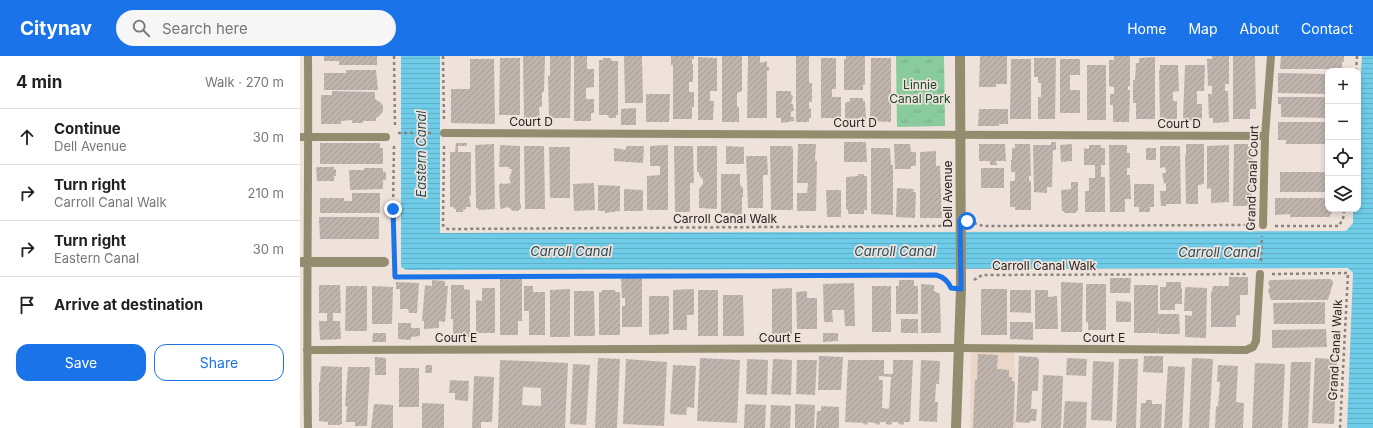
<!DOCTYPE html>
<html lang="en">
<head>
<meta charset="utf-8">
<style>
  :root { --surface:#fff; --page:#f6f6f6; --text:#222; --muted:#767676; --line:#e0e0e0; --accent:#1a73e8 }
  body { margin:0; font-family:Inter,sans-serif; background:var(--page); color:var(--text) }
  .controls { position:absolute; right:12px; top:12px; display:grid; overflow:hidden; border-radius:8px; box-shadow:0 2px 6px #0003 }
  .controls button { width:36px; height:36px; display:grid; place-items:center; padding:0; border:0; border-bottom:1px solid var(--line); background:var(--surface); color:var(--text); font:20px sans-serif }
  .stop { position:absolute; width:12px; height:12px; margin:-9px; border:3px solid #1a73e8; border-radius:50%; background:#fff }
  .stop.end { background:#1a73e8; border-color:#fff; box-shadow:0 1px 4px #0008 }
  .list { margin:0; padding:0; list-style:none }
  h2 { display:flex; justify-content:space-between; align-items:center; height:52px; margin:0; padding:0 16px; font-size:17px }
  h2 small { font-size:13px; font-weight:400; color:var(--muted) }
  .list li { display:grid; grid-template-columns:26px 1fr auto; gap:12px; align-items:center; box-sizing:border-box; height:56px; padding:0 16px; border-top:1px solid var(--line) }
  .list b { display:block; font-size:15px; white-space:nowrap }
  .list p { margin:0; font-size:13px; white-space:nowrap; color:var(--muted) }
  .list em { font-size:13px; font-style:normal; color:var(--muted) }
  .actions { display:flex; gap:8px; padding:12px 16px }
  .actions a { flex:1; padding:9px 0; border:1px solid var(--accent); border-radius:12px; text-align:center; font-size:14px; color:var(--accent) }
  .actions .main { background:var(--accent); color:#fff }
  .icon { flex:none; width:22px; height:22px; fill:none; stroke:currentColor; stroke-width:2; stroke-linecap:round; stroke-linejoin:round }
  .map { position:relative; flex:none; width:1073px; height:372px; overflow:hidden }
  header { display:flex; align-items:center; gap:24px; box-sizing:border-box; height:56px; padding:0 20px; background:var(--accent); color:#fff }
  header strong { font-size:19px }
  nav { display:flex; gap:22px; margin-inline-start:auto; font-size:14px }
  .search { width:280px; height:36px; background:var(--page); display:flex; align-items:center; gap:10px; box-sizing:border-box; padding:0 14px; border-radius:22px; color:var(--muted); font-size:15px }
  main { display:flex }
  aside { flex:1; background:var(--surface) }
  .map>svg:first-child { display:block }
  .commercial { fill:#ead7c8 }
  .park { fill:url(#park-tufts) }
  .water { fill:url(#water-rules) }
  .building { fill:url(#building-hatch); fill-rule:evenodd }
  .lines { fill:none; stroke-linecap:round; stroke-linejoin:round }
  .path { stroke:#8a827d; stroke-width:2.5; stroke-dasharray:3 3; stroke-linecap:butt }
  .service { stroke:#948c6e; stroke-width:8 }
  .minor { stroke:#948c6e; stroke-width:10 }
  .route { stroke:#1a73e8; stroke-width:5 }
  .labels { text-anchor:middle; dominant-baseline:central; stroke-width:3.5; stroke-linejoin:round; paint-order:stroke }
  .park-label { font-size:12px; fill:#16492a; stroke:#eee2db }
  .street-label { font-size:12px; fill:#272220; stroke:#eee2db }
  .water-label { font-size:13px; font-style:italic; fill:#234d59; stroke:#eee2db }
</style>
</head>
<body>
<header>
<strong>Citynav</strong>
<div class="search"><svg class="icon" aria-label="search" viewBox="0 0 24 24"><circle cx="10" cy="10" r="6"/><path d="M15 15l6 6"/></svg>Search here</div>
<nav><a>Home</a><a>Map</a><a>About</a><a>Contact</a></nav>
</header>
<main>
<aside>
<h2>4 min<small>Walk · 270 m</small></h2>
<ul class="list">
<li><svg class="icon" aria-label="ahead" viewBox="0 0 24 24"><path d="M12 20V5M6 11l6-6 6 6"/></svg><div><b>Continue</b><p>Dell Avenue</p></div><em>30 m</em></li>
<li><svg class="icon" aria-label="right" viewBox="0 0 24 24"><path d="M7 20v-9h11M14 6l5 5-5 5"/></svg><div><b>Turn right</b><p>Carroll Canal Walk</p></div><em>210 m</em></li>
<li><svg class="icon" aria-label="right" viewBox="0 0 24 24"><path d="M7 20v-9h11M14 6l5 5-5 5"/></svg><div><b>Turn right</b><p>Eastern Canal</p></div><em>30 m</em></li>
<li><svg class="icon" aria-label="arrive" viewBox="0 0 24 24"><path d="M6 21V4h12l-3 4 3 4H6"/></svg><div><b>Arrive at destination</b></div></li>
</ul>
<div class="actions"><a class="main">Save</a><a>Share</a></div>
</aside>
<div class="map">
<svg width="1073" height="372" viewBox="0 0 1073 372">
  <defs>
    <pattern id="park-tufts" width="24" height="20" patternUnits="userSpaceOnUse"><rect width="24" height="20" fill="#89cb9d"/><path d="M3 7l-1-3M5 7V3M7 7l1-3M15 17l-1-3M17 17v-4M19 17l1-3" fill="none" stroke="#76ae87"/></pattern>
    <pattern id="water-rules" width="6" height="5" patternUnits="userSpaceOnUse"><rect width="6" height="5" fill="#6ecce8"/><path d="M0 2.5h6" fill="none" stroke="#5fafc7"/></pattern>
    <pattern id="building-hatch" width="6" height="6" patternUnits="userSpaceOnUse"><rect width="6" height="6" fill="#c0b4ae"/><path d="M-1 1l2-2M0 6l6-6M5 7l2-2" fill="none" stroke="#a59a95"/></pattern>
  </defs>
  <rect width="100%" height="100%" fill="#eee2db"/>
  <path class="commercial" d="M671 288H714L716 372H670Z"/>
  <path class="park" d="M596 0H644L645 70 597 71Z"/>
  <path class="water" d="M101 0H140V177L1046 175 1053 167V153H1058V68L1062 0H1073V372H1047L1053 217 1048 212 106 214 101 211Z"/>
  <path class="building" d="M24 0H77V9H39V5H24Z
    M223 0H245L244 36H242V51H239L240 65H224Z
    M250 0H271L270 62H249L248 20H250Z
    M274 0H287V13H294V31L286 32V43H294V57H291V65H274Z
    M324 0H342L343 47H325Z
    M371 0H394V3H392V8H393V26H389V36H394V51H392V63H373V9H371Z
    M422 0H442V35L437 37V51H439V66H422Z
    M448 0H460V7L467 5V11H469V15H467V62H447Z
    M496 0H509V27H512V46H509V52L511 53V62H509V66H496Z
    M546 0H565V29H563V34H544V3H546Z
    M680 0H707V28H696V31H679Z
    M814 0H830V30H828V34H830L829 66H813V49H810V38H814V31L809 30V4H814Z
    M912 0H929V28H925V35H928L929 66 913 67V62H909L908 38H912V30H908L907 3H912Z
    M933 0H955L956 53H950V63H933Z
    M981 0H1044V6H1042V13H980Z
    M398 1 417 2V35H410V45H414L413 64H398Z
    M855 1V63H836V47H833V24H835L836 7H839V2Z
    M200 2H220V59H199Z
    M303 2H310L312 5H318V59H316V62H309L308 59H299V4H303Z
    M521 2H536V33H532V41H541V62H521Z
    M571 2H591V66L570 65Z
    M734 2H756L755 63H738V41H741V27H738V21H734Z
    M170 3H194L195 68 151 67V33H170Z
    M711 3H731V63H710Z
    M760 3H780V19H770V34H780V57H760Z
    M787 9H806V64H787Z
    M860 9H878L879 35 873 36V45H877V63H860L859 14H860Z
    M885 9H905L904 35H897V48H902V62L900 64 886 65 883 62Z
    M46 14H76L78 34H24V17H46Z
    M978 17 1028 18V38L978 37Z
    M32 35 75 36V43L81 47 83 50V55L79 60 76 62V65H63V67H52V64L41 65V68H21V39H32Z
    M476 35H491V39L493 40 491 48H493L494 55H491V61H494V65L481 67V62H476Z
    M346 38H370L369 66H346Z
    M978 41H1028V62L981 61V48H978Z
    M550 42H563V45H565L566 64H563V66H548V63H545V47L550 45Z
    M336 52V69H321V53Z
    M679 53H708V68H699V70H678Z
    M978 66H1028V88H986V84H978Z
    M544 86H566L567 106H544Z
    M751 86H756V94H753L752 131H747V137L734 136 733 89H751Z
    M20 87H80V92H83V108H20Z
    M156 87H167V90H158V96H171V140H169L171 151H166V153L163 154V156H156V153H154V151H150V96H155Z
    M194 88 195 153 178 154V152H176L175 89Z
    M498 88H516L515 105H517L516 155H497V137H507L508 127H497Z
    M594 88H610L611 96H616V110H611V113H595Z
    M679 88H705L706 105H696L697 109H690V105H679Z
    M715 88H730L731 120H729V125H731V154H715V151H710V125H715V116H711V104H712V92H715Z
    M772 88V105L761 106 760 89Z
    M886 88H904V128L898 129V148H886L885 99H886Z
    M934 88H948V91H953L952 117H949V123H952V150H933Z
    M200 89 220 90V148H221V152L218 155H213L208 151 201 153 200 152 199 129 201 127 203 128 211 127 209 122 211 118 212 113H209V111H199Z
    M368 89V154H347V120L360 119V110H350V90Z
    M789 89H801V92H805V109H801V121H805V156H785V135H789V122H795V109H784V92L789 93Z
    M809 89H827V97H830V112H827V119H830L831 143H825V156H810Z
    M929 89V146L911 147V132L907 133V90Z
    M224 90H244L245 153H225Z
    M326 90H344L343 107 314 105V92L326 94Z
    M374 90H393L394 127H390V156H375Z
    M397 90H417V153L399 152V133L403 128V124L399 119V116H397Z
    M426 90 444 91V108H426Z
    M470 90H492L491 92H493V154H471Z
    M860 90H880L881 148H866V150H861L860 135H866V127L864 128 862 117H866L865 111 860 112Z
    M249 91H270V142H250Z
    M571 92H590L591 109H593V159L571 158Z
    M846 92H856V104H846Z
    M636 95V110H640L642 162H620V96Z
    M446 100H467L468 119H463V152H448Z
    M16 111H34V114L36 113V120H34V125H17Z
    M64 112H83V116H86V124H83V133L50 134 49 114H64Z
    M681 112H704V132H681Z
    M980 116H1022L1028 117V136H980Z
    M421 118H440V127L441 131H443V141H442V157L440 159H434L433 157H421Z
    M559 118H564V120H567V154H564V158H548V154L546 153V121L558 120Z
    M771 126H778V155H776V157H764V155H762L761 134 771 133Z
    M294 127 295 154 274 155 273 128Z
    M834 128H854V151H850V156H839V151H834Z
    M298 129 320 130V155L305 157V155H298Z
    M597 132 614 133 613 136H616L615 162 596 161Z
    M324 133 343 134V155H324Z
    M526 134H541V161H527Z
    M52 137H80V157H20V142H44V145H52Z
    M975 142H1028V153H1034L1029 161H990V158L975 159Z
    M19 161H79V183H20Z
    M321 221H342V271H322V250H325V242H322Z
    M929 221H948V239H940V259L936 260V271H911V236L912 235 913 230H929Z
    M810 222H831L830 237H810Z
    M200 223H222V265H218V279H200Z
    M1030 223 1033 225V227L1028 244H971L968 234 970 231 968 227 970 224Z
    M132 224 145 225V230H148L145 266 139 265V272L124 273V265H122L125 229 132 230Z
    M599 224H614V230H618V258H596V230H599Z
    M96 226 119 227 117 257H109L108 253H100V233H96Z
    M761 226 783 227 782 276H761Z
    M866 226H881V232H882V248H875V254H860V231H866Z
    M554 227 555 270H545L544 254H532L533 266H524L523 228Z
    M621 228 634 229V235L640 238 641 277H621Z
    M786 228H806V274H788V266L786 267Z
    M19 229H40L41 257H33V265H40L41 283 20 284 19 265H27V257H19Z
    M151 229H164V233L170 234V281H153V263H151Z
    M834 229H858V258H879L880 278H859L858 271V277H834Z
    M46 230H67V275H45Z
    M72 230 93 231 92 268H72Z
    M224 230H233V236H245V279H229V255H224Z
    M572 230H591V276H572Z
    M885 231 907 232 906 282 885 281V259L892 260V255H884Z
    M182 232H195V277H176V244L182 245Z
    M492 232V279H472V233Z
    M270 233V281H250V234Z
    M394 233V259H387V274H373V234Z
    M681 233H707V279H681Z
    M302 234H315V236H320V279H299V236H302Z
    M398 234H418V280H398Z
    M710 234H731V257L710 256Z
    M735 234H748V241L757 240 758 273H735Z
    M274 235H294L295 280H274Z
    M507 235V242H517V273H497L496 236Z
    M423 239H443L444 280H423Z
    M349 240H369V278L349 279Z
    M816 245 831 246V266H816Z
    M1025 246V268H974L973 247Z
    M601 263H618V277H601Z
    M710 266H733V284L710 283Z
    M98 267H111V272H120V280L111 281V284L98 283Z
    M1026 273 1027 291 972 292V274Z
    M73 277H86V286H72Z
    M523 277H538V285L523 286Z
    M678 298 698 299 697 313 709 314V321H712V325L715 326 713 372H673L675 324H677Z
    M519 300 543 301 541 334H518Z
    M719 300 736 301 739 303 738 335H732L731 353H737L736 365H730V367L716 366Z
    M844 300H863V317L843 316Z
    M75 301 86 302V319H75Z
    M298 302 320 303 317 372H295Z
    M400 302 440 304 437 367 397 365Z
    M767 302 787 303 786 320 766 319Z
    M892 302 913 303 909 372H889Z
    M1015 302 1037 303 1034 368 1012 367Z
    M326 303 367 306 364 370 323 368Z
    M447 303 468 304 467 339 446 338Z
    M473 303 492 304 491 339 471 338Z
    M819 303H838L836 372H816Z
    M200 304 268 307 265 372H198ZM223 331 241 332V350L222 349Z
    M497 304H517L515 339 496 338Z
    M548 304H584V318H593V304H613L610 366H604V368L602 369 599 368 598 366H592V368L589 369 586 368V366H580V368L577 369 575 367 569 366 566 369 563 367 545 366ZM579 320 591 321 589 353 582 352 583 324H579Z
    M621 304 640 305 639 328H636L635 346H638L637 366 619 365Z
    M793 305 814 306 812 365 791 364Z
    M991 306H1011L1008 372H988Z
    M955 307 985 308 982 372H952Z
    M273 308 290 309 286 369 270 368Z
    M126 309H132V317H125Z
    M373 309 396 310 394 352 387 351 386 359 370 358Z
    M918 309 938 310 936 346 944 347 943 372H915L916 350H918L920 326H917Z
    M21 310 42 311V368H40V369H28V366L19 365V326H20Z
    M868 310 885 311 882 372H864Z
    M48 311H70L67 370H55V366H46L47 350H45Z
    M99 312H119V351H99Z
    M743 319 763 320 761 372H741Z
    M174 320 194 321 192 366H181V372H172Z
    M150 324 169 325 168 345 155 344V337H149Z
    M846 344H852V348H862L861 372H840L841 347H846Z
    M765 345 787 346 786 372H763Z
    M122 347 144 348V372H122Z
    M74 348 93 349V372H71Z
    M445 348 466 349 465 372H444Z
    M495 348 515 349 514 372H495Z
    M471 349 491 350 490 372H470Z
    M521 350 539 351V372H516L517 355H521Z"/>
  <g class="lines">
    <path class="path" d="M94 0 95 71
      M143 0 144 65
      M1056 15 1057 0
      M98 77H131
      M144 90 143 169 145 172 148 173 640 170 648 165
      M674 167 683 170 950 169
      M975 170H1039L1044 160V153
      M94 195 93 153 94 90
      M961 205 962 180
      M95 214V221L636 219 642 221 647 225
      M972 218 1048 217 1040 372
      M674 224 682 219 947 218"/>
    <path class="service" d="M144 77 965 80
      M0 81H86
      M963 169 965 80 971 0
      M7 294 658 292 946 294 953 291 956 285 960 218
      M8 372C6 248 9 124 8 0"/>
    <path class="minor" d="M0 206H84
      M656 372 661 233 660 0"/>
  </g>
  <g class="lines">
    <path class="route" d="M93 153 95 221 636 219C644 221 648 225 651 232L661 233 660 164 667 165"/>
  </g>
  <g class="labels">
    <g class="park-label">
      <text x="620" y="28">Linnie<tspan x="620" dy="14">Canal Park</tspan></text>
    </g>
    <g class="street-label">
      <text x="231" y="65">Court D</text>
      <text x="555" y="66">Court D</text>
      <text x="879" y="67">Court D</text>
      <text transform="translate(952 122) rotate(-88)">Grand Canal Court</text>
      <text transform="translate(647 138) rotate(-90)">Dell Avenue</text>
      <text x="425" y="162">Carroll Canal Walk</text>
      <text x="744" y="209">Carroll Canal Walk</text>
      <text x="156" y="281">Court E</text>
      <text x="480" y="281">Court E</text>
      <text x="804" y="281">Court E</text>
      <text transform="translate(1035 294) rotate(-87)">Grand Canal Walk</text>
    </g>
    <g class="water-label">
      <text transform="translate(121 98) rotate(-90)">Eastern Canal</text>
      <text x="271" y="195">Carroll Canal</text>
      <text x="595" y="195">Carroll Canal</text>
      <text x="919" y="196">Carroll Canal</text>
    </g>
  </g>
</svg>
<div class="controls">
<button>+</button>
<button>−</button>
<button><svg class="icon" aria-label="locate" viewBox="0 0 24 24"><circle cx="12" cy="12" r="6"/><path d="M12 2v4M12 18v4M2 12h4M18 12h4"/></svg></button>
<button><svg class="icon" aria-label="layers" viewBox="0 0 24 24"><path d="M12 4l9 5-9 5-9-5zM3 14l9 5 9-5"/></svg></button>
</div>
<div class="stop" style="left:667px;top:165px"></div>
<div class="stop end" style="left:93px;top:153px"></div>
</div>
</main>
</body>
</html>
